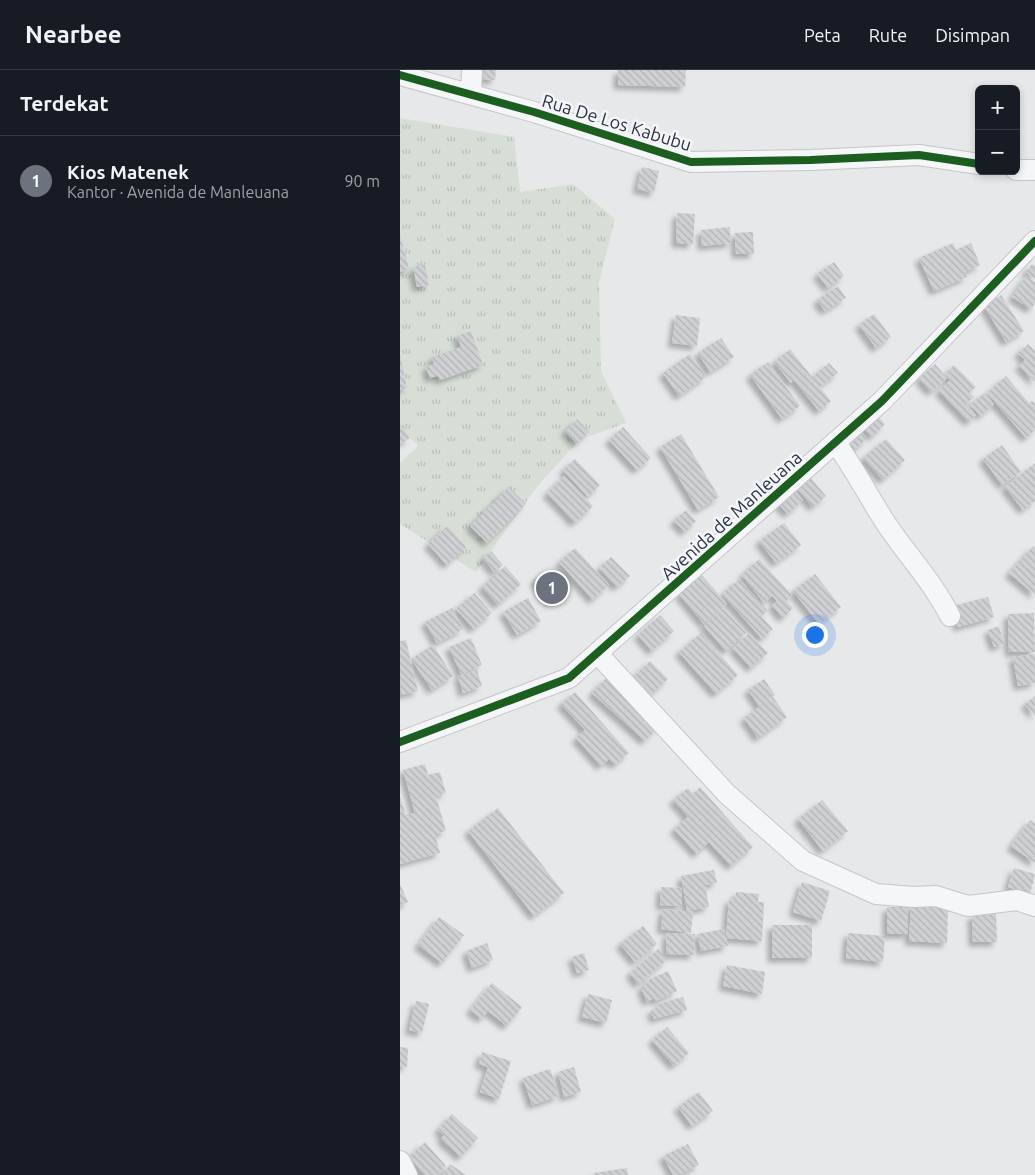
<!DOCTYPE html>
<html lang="id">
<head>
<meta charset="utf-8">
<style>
  :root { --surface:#171b24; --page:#20242c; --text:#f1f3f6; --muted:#9ea1a6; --line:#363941; --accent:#6c737f }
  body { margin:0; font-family:Ubuntu,sans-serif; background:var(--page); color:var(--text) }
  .controls { position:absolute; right:15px; top:15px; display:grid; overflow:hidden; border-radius:8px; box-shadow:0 2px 8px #0003 }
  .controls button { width:45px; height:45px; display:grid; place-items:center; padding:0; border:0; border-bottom:1px solid var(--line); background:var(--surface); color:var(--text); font:25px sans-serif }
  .you { position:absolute; left:414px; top:564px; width:18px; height:18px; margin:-12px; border:4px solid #fff; border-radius:50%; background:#1a73e8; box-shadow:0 0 0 8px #1a73e833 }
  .badge { display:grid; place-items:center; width:32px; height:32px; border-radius:50%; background:var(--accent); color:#fff; font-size:16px; font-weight:700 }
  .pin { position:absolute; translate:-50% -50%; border:2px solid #fff; box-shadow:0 1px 5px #0006 }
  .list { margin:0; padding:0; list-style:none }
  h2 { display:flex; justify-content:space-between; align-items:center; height:65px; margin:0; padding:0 20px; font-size:21px }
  h2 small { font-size:16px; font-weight:400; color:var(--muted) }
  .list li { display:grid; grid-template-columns:32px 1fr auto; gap:15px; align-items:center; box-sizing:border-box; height:90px; padding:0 20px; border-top:1px solid var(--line) }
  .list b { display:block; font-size:19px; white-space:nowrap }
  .list p { margin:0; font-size:16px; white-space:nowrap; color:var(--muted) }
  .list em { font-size:16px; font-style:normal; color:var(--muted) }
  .map { position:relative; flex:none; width:635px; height:1105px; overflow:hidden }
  header { display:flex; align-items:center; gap:30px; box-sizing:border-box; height:70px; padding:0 25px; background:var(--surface); border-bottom:1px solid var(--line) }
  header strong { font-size:24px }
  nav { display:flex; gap:28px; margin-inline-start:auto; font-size:18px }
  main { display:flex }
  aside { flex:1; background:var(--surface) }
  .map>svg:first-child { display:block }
  .grass { fill:url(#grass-tufts) }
  .building { fill:url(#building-back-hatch); filter:url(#shadow) }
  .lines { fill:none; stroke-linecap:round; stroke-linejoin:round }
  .minor-casing { stroke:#c4c6c8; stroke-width:22 }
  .minor { stroke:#f5f6f7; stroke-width:20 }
  .cycleway-casing { stroke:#f4f6f9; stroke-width:11 }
  .cycleway { stroke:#1b5e20; stroke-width:8 }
  .labels { text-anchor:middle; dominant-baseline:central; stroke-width:5; stroke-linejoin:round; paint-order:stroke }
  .street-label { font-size:18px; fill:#2b3445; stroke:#f4f6f9 }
</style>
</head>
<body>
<header>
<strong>Nearbee</strong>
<nav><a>Peta</a><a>Rute</a><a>Disimpan</a></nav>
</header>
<main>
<aside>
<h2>Terdekat<small></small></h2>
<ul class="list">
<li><span class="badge">1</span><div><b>Kios Matenek</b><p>Kantor · Avenida de Manleuana</p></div><em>90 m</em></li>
</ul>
</aside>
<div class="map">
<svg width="635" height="1105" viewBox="0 0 635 1105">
  <defs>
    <pattern id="grass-tufts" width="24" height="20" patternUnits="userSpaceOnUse" patternTransform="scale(1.25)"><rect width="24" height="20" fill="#d6ded6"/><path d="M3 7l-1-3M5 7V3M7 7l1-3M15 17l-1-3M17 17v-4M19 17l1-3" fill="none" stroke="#b8bfb9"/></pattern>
    <pattern id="building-back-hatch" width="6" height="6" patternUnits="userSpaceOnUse" patternTransform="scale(1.25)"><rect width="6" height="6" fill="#ced0d3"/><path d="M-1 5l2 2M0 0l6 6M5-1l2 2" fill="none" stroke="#b1b3b6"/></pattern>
    <filter id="shadow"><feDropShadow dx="-4.5" dy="4.5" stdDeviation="2.5" flood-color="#0004"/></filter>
  </defs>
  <rect width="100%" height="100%" fill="#e6e8ea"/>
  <path class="grass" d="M0 48 114 67 120 122 173 114 215 149 199 212 201 301 226 353 179 370 136 418 76 502 0 454V393L18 376 0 357Z"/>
  <path class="building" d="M80 0H96L95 10 80 9Z
    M218 0H286L285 17 218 15Z
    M242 97 259 101 254 123 237 119Z
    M277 143 295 144 293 174 276 173Z
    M330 157 331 173 302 176 301 160Z
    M353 162 354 184H336L335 163Z
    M0 165 9 199 0 202Z
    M553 173 556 180 571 173 580 195 565 202 567 207 534 221 519 188Z
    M434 192 444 206 428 218 417 204Z
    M632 194 635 196V209L626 202Z
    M25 195 29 215 17 217 13 197Z
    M626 206 635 212V233L631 239 612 227Z
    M438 216 446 228 425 241 417 230Z
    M601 225 624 261 606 272 584 236Z
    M474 244 491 267 476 278 459 255Z
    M276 245 300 248 297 276 272 273Z
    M71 261 83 295 40 310 38 306 30 308 26 297 34 294 32 287 61 277 57 266Z
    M321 268 334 287 310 302 298 283Z
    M628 274 635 281V312L619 296 625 290 618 283Z
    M390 279 412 307 429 293 438 303 420 317 431 331 419 341 394 310 391 313 374 292Z
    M290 284 306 307 279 326 263 303Z
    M0 285 7 318 0 320Z
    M368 292 400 336 382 349 350 305Z
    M535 294 547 308 531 322 519 308Z
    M554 295 576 317 569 323 574 327 566 334 576 345 569 352 539 321 550 310 545 304Z
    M606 306 629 333 632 331 635 334V360L626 368 587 323Z
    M584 323 594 334 581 346 570 335Z
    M473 341 485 354 472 367 460 354Z
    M177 349 189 362 177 374 165 361Z
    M0 354 10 368 0 374Z
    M457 356 467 369 449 384 438 371Z
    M223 357 251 388 237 400 209 370Z
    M281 364 319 427 298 440 260 377Z
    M486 369 505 390 483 410 463 388Z
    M602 375 621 402 602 415 583 389Z
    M175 389 200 415 188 427 163 400Z
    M635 393V431L623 440 605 417Z
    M164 406 193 436 175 453 147 423Z
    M410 407 426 426 413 437 397 418Z
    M390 416 403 430 388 444 375 430Z
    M109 417 126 434 87 473 70 456Z
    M286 440 296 451 285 462 274 451Z
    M384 453 401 475 376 493 359 471Z
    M47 456 66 477 47 495 28 474Z
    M633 476 635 478V525L609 503Z
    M175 478 209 515 193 530 159 492Z
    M91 481 103 495 94 502 83 488Z
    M211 487 230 506 217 517 199 498Z
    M359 489 392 525 386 531 393 538 383 548 372 535 377 531 372 526 364 533 342 505Z
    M105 496 121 514 98 535 82 517Z
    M147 501 163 522 151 531 134 510Z
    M415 504 441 537 419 554 393 521Z
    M302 505 327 534 304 554 279 524Z
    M339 509 368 541 361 546 373 559 362 569 322 524Z
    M74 523 92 543 74 559 56 539Z
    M588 527 594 547 558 557 553 536Z
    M128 528 141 551 117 565 103 542Z
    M52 538 63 559 37 573 25 552Z
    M323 538 346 563 326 581 304 556Z
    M634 543 635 582H609L608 544Z
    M260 545 274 561 252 581 238 565Z
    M599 556 604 574 594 577 588 560Z
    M301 563 338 605 316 624 279 582Z
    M349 563 368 583 351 598 333 578Z
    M71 568 82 595 61 604 49 577Z
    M6 570 18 621 1 625 0 571Z
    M33 575 53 606 32 620 11 589Z
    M635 584V613L618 616 613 587Z
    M250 591 268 609 244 631 227 613Z
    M77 600 82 616 63 623 58 606Z
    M206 608 259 656 245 671 192 623Z
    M364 609 375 625 359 636 348 620Z
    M175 622 229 683 215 695 209 689 201 696 176 668 185 660 161 634Z
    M635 626V646L625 634Z
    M373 627 387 647 358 668 344 648Z
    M25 694 28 705 40 702 46 723 36 726 46 761 35 764 40 783 0 794V727L6 745 15 743 3 700Z
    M300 717 353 777 331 796 309 772 297 784 274 759 288 747 273 730 288 718 293 724Z
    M422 730 448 761 423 781 398 749Z
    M98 738 164 823 134 846 68 761Z
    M630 750 635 754V793L611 776Z
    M614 798 635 804 630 824 608 817Z
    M314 800 317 813 305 815 309 837 287 841 281 806Z
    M402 812 430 821 421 851 393 842Z
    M0 814 8 832 0 836Z
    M261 817 282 818V836L260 835Z
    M336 822 359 824 358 832H364L362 871 326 868 329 829 335 830Z
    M511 834 548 836 547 873 509 871Z
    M487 837H508V864H487Z
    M263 839 293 842 291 863 261 859Z
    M596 844 597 872H573L572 845Z
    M39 847 64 865 42 893 18 875Z
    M372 855H412V888H372Z
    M243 856 257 874 235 892 220 874Z
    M324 859 328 876 301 881 297 864Z
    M267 863 295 864 294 885 266 884Z
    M448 863 485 866 483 892 446 888Z
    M87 873 93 890 72 898 66 881Z
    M258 879 267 890 238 914 230 903Z
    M184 883 189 900 177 903 172 887Z
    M327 895 365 902 362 924 323 916Z
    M268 901 277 921 256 931 254 928 247 932 241 917 248 914 246 911Z
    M92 913 122 937 107 956 88 941 82 949 70 940Z
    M188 924 212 930 206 953 182 947Z
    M283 927 287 940 254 949 251 940 260 937 259 934Z
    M16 931 29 934 22 963 9 960Z
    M267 957 289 983 274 996 252 970Z
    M0 977 8 978 7 997 0 996Z
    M82 982 111 991 99 1029 80 1022 88 997 79 994Z
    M174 997 181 1022 164 1027 158 1002Z
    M150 999 159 1026 132 1035 123 1008Z
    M299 1022 313 1041 292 1056 278 1037Z
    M52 1044 78 1068 61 1087 41 1069 44 1065 38 1060Z
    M25 1072 46 1096 37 1105H25L9 1087Z
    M288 1074 299 1095 279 1105H273L263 1086Z
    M50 1094 66 1105H43Z
    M227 1098 228 1105H195L194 1103Z"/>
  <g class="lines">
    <defs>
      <path id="minor" d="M0 5 134 42 291 92 410 90 519 85 579 94
        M71 24 72 0
        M616 100H635
        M435 372C452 395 465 420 480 444 501 479 531 508 550 546
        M197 583 327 724 403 791 476 824 514 827 536 826 568 836 617 830 635 836
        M0 672 169 608 482 331 635 171
        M0 1091 7 1105"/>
    </defs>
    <use href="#minor" class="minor-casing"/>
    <use href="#minor" class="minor"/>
    <defs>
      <path id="cycleway" d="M0 5 134 42 291 92 410 90 519 85 579 94
        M0 672 169 608 482 331 635 171"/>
    </defs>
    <use href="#cycleway" class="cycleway-casing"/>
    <use href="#cycleway" class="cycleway"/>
  </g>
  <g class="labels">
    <g class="street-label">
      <text transform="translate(217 52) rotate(17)">Rua De Los Kabubu</text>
      <text transform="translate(331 445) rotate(-42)">Avenida de Manleuana</text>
    </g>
  </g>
</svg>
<div class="controls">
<button>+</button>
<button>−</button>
</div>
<div class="you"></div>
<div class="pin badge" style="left:152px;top:518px">1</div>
</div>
</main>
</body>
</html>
